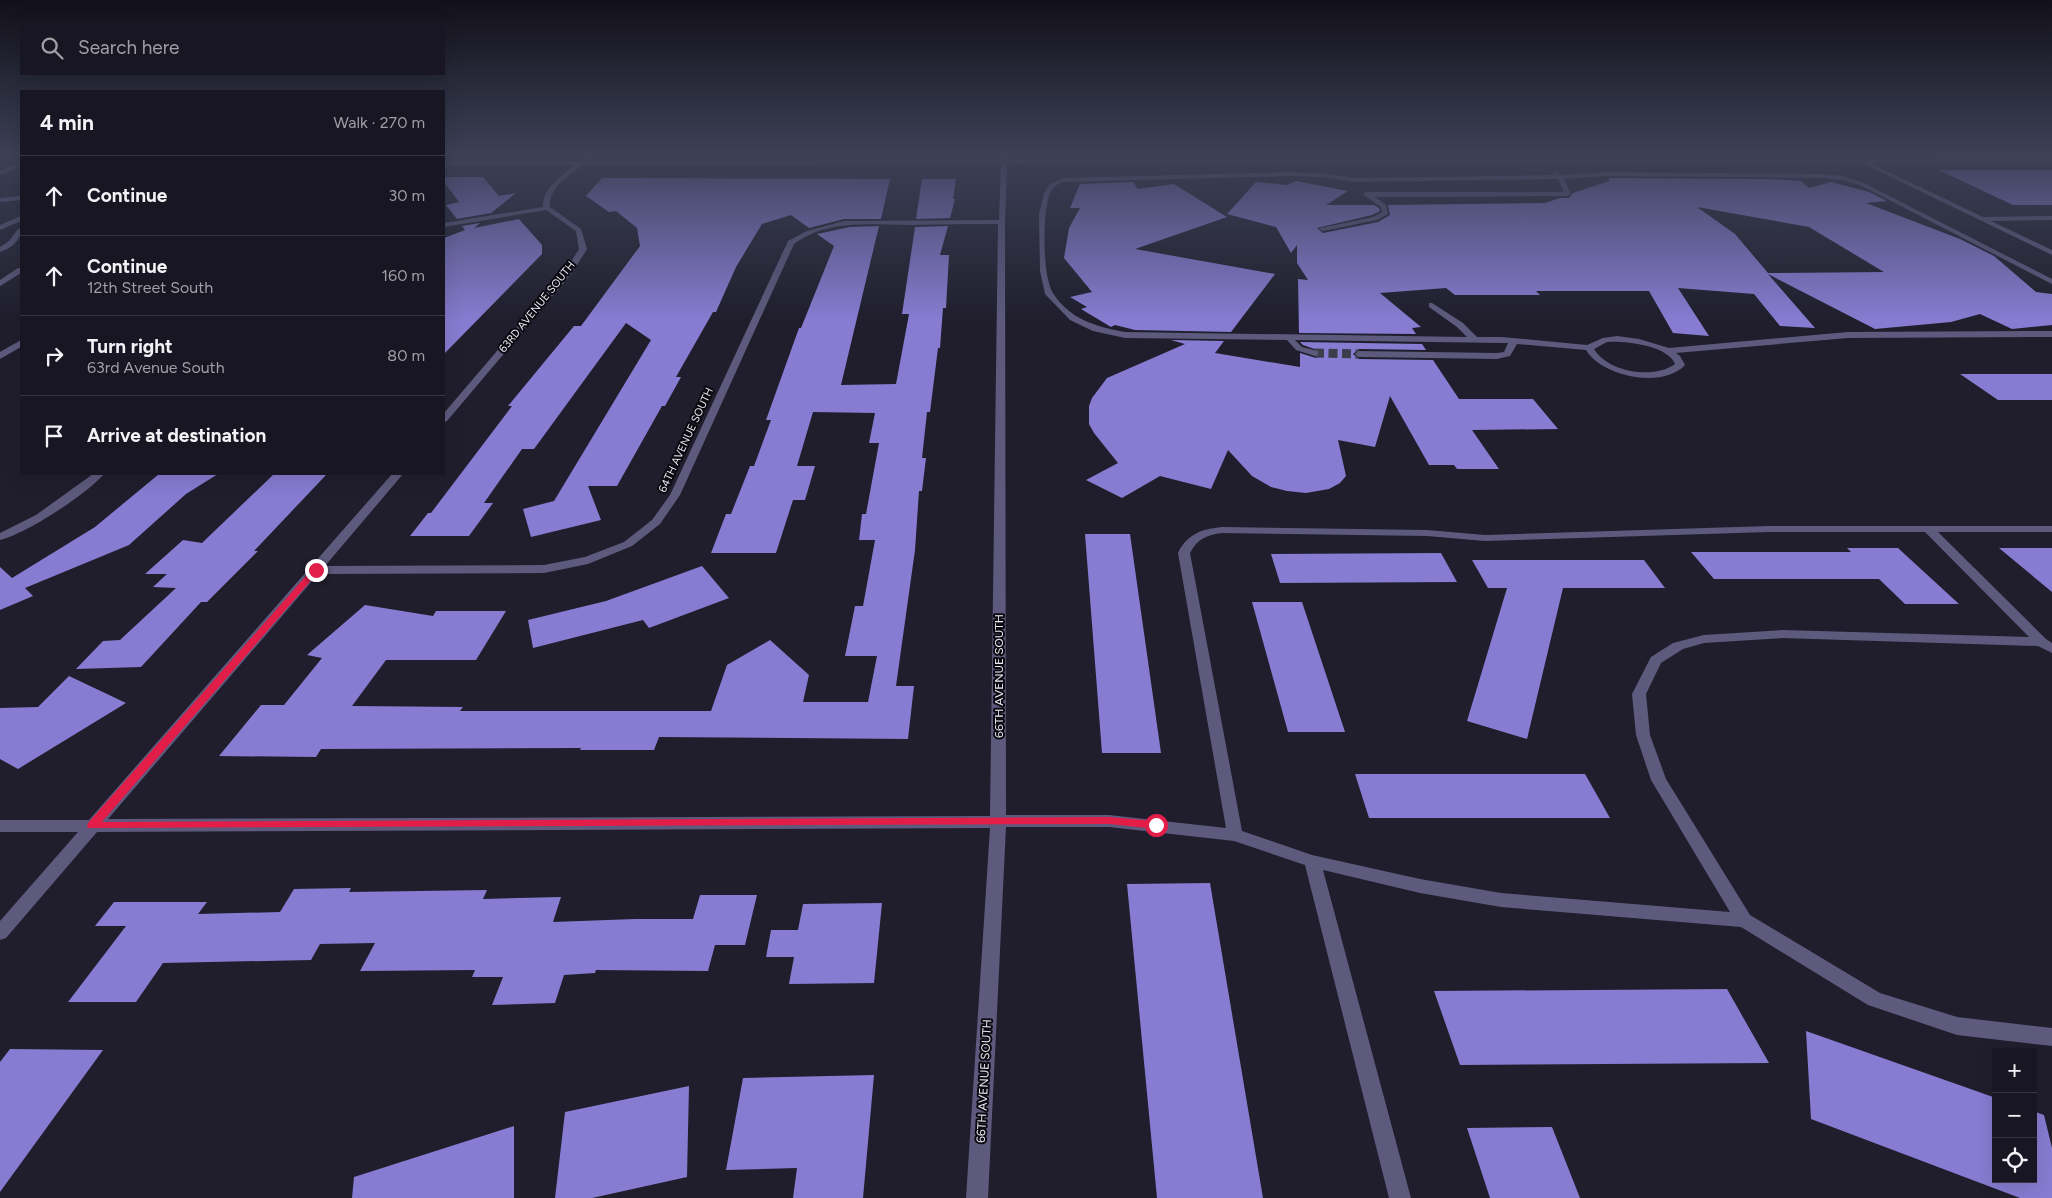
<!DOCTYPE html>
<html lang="en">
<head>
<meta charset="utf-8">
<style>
  :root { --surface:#181622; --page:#25232f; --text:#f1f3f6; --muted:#9f9fa5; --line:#363540 }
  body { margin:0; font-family:Figtree,sans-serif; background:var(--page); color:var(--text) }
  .controls { position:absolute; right:15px; bottom:15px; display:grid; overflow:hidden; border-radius:0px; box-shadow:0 5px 20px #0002 }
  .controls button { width:45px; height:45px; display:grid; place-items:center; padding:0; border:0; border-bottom:1px solid var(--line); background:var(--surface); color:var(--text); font:25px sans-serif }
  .stop { position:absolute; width:15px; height:15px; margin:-11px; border:4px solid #e11d48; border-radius:50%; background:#fff }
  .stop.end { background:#e11d48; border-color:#fff; box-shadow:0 1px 5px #0008 }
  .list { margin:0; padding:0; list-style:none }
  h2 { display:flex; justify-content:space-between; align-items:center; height:65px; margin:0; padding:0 20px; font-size:21px }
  h2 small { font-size:16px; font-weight:400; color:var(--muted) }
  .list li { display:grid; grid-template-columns:32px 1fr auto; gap:15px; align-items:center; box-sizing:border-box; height:80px; padding:0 20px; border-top:1px solid var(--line) }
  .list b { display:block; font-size:19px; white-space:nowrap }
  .list p { margin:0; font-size:16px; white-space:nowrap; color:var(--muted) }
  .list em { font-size:16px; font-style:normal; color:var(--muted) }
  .icon { flex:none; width:28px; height:28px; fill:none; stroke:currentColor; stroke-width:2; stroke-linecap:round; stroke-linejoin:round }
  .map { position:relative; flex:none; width:2052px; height:1198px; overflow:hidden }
  .search { position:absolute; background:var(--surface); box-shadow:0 5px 20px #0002; left:20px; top:20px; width:425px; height:55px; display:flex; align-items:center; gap:12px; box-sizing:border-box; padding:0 18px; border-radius:0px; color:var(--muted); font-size:19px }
  .panel { position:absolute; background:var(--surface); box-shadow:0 5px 20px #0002; left:20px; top:90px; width:425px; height:385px; border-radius:0px }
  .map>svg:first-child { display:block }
  .building { fill:#877cd1; fill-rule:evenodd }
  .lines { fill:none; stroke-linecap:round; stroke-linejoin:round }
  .minor-tunnel { stroke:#3e3d4b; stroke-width:9; stroke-dasharray:9 4.5; stroke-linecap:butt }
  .minor { fill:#5d5a7d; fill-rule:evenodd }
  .route { fill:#e11d48 }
  .labels { text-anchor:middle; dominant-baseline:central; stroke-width:4; stroke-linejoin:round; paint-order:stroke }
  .far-street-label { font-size:11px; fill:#eaeaf4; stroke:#0a0910 }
  .street-label { font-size:12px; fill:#eaeaf4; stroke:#0a0910 }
</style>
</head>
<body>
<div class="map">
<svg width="2052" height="1198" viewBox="0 0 2052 1198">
  <rect width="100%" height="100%" fill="#201e2d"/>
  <path class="building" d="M1939 170H2052V205H2013Z
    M444 177H483L499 196 516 193 491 213 457 219 446 205 459 202 444 182Z
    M602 178 890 179 881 219H844L809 228 791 215 762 224 736 267 716 312H713L676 377H681L665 406H662L617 486H588L601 520 531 537 523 509 554 501 651 340 626 323 534 449H522L484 503H493L469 536H410L428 513H431L512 406H508L574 326H581L640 246 637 228 616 211 609 212 586 196Z
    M1609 178 1768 179 1801 181 1809 188 1831 182 1869 192 1887 201 1866 203 1960 239 1994 256 2036 292 2052 294V325L2012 329 1980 314 1951 322 1875 329 1768 274 1815 328 1780 326 1754 294 1678 288 1709 336 1673 333 1649 291H1536L1540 295H1455L1446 288 1380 293 1421 327 1412 328 1416 334 1299 333 1298 279 1308 280 1297 263V245L1291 253 1276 227 1227 214 1256 182 1287 185 1296 181 1348 191 1326 205H1374L1379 208 1380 211 1372 215 1317 228 1323 233 1378 222 1390 215 1388 205 1545 203 1560 198H1569L1573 193 1609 181ZM1697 207 1809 227 1884 272 1768 273 1735 234Z
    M922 179H956L953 199H955L950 218 916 219Z
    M1133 182 1138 189 1174 184 1227 217 1135 249 1275 274 1231 332 1135 330 1115 325 1111 327 1081 309 1087 307 1070 297 1092 292 1064 258 1069 228 1080 208H1070L1080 184Z
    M519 219 542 245V254L444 354V238L465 230 462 226 480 223 474 228Z
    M879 226 841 385 896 384 909 314H902L915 227 948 226 940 255H949L946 308H943L940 348H938L930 412H927L922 458H926L922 491H919L915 550 896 686H914L908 739 659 737 654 750H580L581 748 321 749 316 757 219 756 261 705H284L322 658 307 655 365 605 433 616 436 611H506L476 660H386L352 706 463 707 460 711H711L727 665 770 640 809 675 803 702H868L877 656H845L855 606H863L875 540H859L862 514H866L879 443H869L875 413 813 412 797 466H815L805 500H793L776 553H711L726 514H731L750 466H754L771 420H766L799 328H801L834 246 817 234 850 227Z
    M1171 340 1224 341 1215 353 1300 367V353L1316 358 1320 356V351L1303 345 1300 342 1422 344 1426 350 1359 349 1353 354 1359 359 1433 360 1459 399H1533L1558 429 1472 430 1499 469H1457L1454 465H1429L1390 396 1375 447 1338 440 1346 476 1340 483 1329 489 1306 493 1287 491 1271 487 1252 476 1228 450 1211 489 1160 476 1122 498 1086 480 1118 463 1094 433 1089 424V406L1092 398 1107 378 1185 344Z
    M1960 374H2052V400H1998Z
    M159 474H218L186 494 129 545 25 588 33 596 0 610V567L12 578 95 527Z
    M274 474H327L254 551H258L207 602H201L141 667 76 669 103 641 120 640 176 588 153 587 167 574H145L183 540 202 543Z
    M1085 534H1130L1161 753H1102Z
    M1847 548H1898L1959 604H1905L1879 579H1714L1691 552H1851Z
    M1999 548H2052V592Z
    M1441 553 1457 582 1280 583 1271 554Z
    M1472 560H1644L1665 588H1563L1527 739 1467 721 1507 588H1488Z
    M702 566 729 598 649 628 643 620 533 648 528 620 606 601Z
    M1252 602H1302L1345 732H1288Z
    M69 676 126 703 18 769 0 759V708L38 707Z
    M1355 774H1585L1610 818H1369Z
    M1210 883 1263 1198H1157L1127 884Z
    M351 888 349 892 487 890 483 899 561 897 553 922 635 919H693L700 895H757L745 945H715L708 971 596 970 595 973 564 975 555 1003 492 1005 503 977H472L475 970 360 971 375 943 320 944 311 960 163 963 136 1002H68L126 926H95L114 902H207L198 914 280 912 294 889Z
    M882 903 874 983 789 984 794 957H766L771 930H798L803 904Z
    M1727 989 1769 1063 1460 1065 1434 991Z
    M1806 1031 1996 1098V1179H2033V1111L2044 1115 2052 1148V1198H2020L1811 1119Z
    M10 1049 103 1050 0 1192V1062Z
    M874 1075 863 1198H793L797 1168 726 1170 743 1078Z
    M689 1086 687 1177 592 1198H555L565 1112Z
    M514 1126V1198H352L354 1177Z
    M1552 1127 1580 1198H1490L1467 1128Z"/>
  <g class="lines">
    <path class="minor-tunnel" d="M1315 353 1359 354"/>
    <path class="minor" d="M587 153H594L586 161 1001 160V153H1007V160L2052 159V163H1870L1983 217 2052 216V220L1991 221 2052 250V255L1862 163 1007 164 1005 222 1006 815H1109L1226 828 1178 553C1187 534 1202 529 1222 527L1427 530 1485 535 1769 526H2052V532H1938L2046 639 2052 643V653L2038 646 1782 638 1704 643 1683 649 1661 663 1646 694 1650 735 1666 779 1750 915 1880 993 1957 1017 2052 1028V1046L1957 1035 1868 1005 1741 927 1501 907 1420 893 1323 870 1411 1198H1389L1305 865 1234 841 1109 827H1006L988 1198H966L990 828 97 832 6 938 0 940V921L78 832H0V820H89L392 474H403L325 566 544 565 585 557 624 542 652 520 670 495 788 241 807 231 844 221 999 220 1001 164 582 165C569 176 548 188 550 207L581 229 587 249 572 273 447 421 444 422V413L566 270 579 249 576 231 546 210 444 227V223L543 207C542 188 562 176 574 165H444V161H579ZM998 224 990 816 108 819 318 574 544 573 588 564 632 546 660 524 680 495 794 244C828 219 870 225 910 225 939 224 969 224 998 224ZM1769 532H1925L2029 637 1782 630 1704 635 1673 643 1651 657 1632 694 1636 735 1651 780 1730 912 1501 893 1420 879 1312 855 1242 831 1190 553C1197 539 1207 535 1222 533L1427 536 1485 541Z
      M21 162V166L0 175V171Z
      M1555 171 1561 175 1605 172 1823 174 1843 176 1864 183 2052 279V284L1860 185 1842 180 1823 178 1605 176 1564 179 1571 194 1568 196 1375 197 1386 205 1388 214 1377 220 1323 231 1319 229 1321 228 1373 217 1382 212 1381 207 1364 195V193L1366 192H1564L1558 179 1355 182 1321 177 1286 176 1063 182C1058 184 1054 186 1051 191 1042 208 1042 277 1053 293 1069 319 1097 327 1125 332L1467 337 1457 327 1429 307V303H1432L1463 323 1477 337H1502L1587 345 1603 338 1617 336 1639 339 1669 348 1848 332 2052 331V337L1848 338 1676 353 1680 356 1685 365C1663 389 1602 377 1586 350L1517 344 1510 356 1497 359 1359 357 1355 354 1359 351 1497 353 1504 352 1508 343H1502L1295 340 1302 347 1318 351V355L1315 356 1296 350 1287 340 1125 338 1093 331 1070 320 1045 294 1040 271 1039 214 1044 193 1049 185 1063 178 1286 172 1321 173 1355 178 1554 175 1552 173ZM1607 342C1625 341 1667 345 1675 364 1653 380 1608 372 1594 349Z
      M21 196V200L0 202V198Z
      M21 216V221L0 230V225Z
      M18 229H21C21 241 11 248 0 252V247L9 241Z
      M18 268H21V273L0 286V280Z
      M21 340V347L0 359V352Z
      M93 474H104C87 494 26 534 0 540V533L36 515Z"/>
  </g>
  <linearGradient id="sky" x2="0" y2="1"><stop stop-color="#121019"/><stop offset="0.48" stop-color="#3c4157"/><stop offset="1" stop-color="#3c4157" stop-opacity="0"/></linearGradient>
  <rect width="2052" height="321" fill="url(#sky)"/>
  <path class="route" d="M313 568 320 570 102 822 1109 817 1156 821 1161 825 1156 829 1109 824 88 828 87 826 88 823Z"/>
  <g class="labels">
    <g class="far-street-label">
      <text transform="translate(537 307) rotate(-51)">63RD AVENUE SOUTH</text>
      <text transform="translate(686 440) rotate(-65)">64TH AVENUE SOUTH</text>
    </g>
    <g class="street-label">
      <text transform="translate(999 676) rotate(-90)">66TH AVENUE SOUTH</text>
      <text transform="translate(984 1081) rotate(-87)">66TH AVENUE SOUTH</text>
    </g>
  </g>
</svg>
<div class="controls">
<button>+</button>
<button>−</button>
<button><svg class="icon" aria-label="locate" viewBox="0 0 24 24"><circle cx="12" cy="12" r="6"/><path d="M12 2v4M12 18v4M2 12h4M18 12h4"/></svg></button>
</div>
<div class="stop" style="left:1156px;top:825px"></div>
<div class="stop end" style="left:316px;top:570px"></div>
<div class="search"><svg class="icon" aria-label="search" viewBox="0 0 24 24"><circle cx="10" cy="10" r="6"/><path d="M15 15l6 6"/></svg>Search here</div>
<section class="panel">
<h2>4 min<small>Walk · 270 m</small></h2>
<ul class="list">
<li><svg class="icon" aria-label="ahead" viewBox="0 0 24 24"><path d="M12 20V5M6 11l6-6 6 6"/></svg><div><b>Continue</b></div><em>30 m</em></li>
<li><svg class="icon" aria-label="ahead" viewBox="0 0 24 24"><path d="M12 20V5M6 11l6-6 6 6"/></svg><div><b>Continue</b><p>12th Street South</p></div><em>160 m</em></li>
<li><svg class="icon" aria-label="right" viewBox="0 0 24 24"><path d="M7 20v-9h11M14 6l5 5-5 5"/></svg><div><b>Turn right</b><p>63rd Avenue South</p></div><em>80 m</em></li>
<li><svg class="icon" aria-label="arrive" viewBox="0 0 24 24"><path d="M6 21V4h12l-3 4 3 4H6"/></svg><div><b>Arrive at destination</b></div></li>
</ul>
</section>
</div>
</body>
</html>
